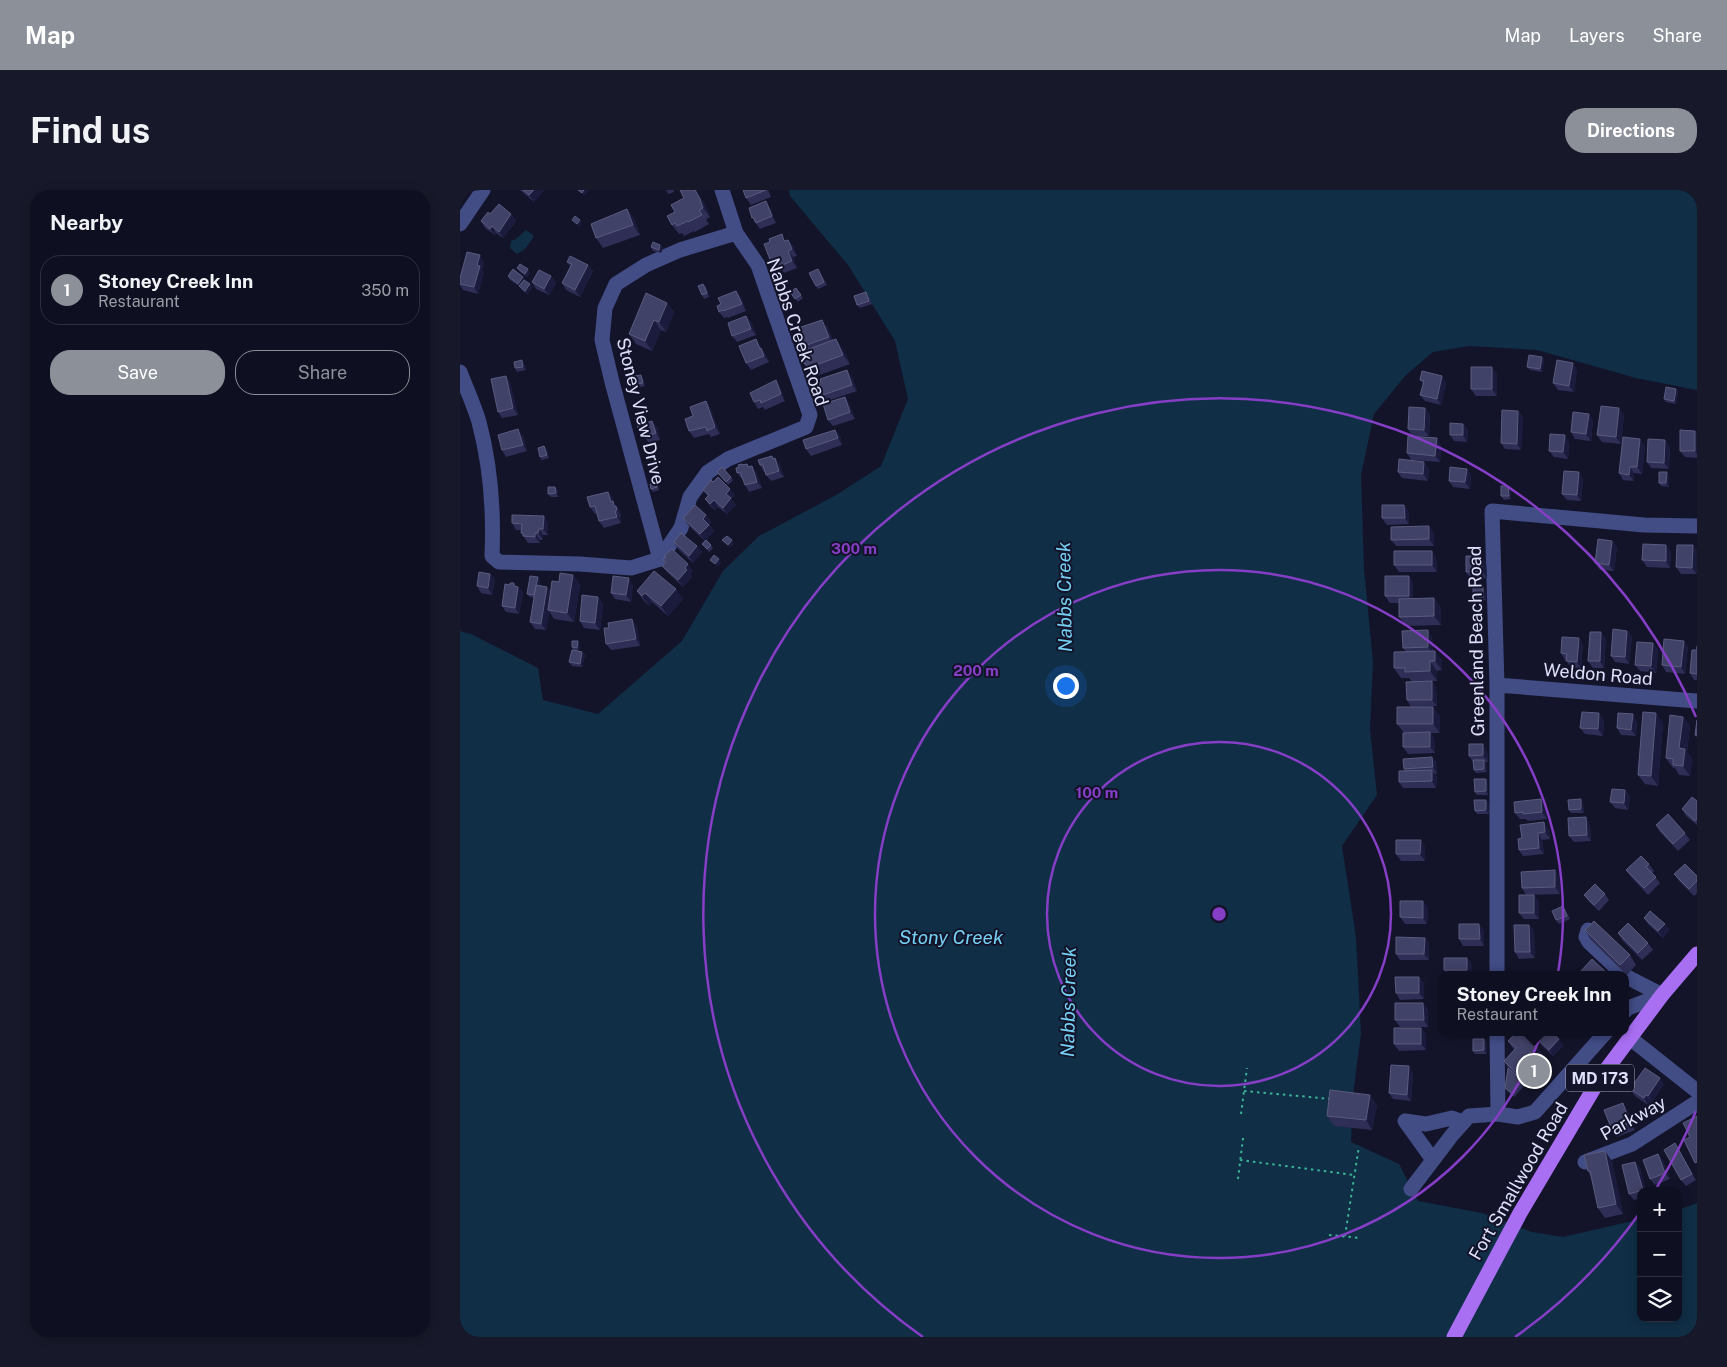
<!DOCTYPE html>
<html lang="en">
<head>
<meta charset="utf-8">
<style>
  :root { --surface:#0e0f20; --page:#171829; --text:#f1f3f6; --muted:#9b9ca5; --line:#2e2f3e; --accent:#8c9099 }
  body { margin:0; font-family:"Public Sans",sans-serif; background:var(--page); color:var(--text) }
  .controls { position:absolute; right:15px; bottom:15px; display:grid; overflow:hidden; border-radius:10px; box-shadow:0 2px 12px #0003 }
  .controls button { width:45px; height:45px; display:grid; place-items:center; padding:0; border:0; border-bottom:1px solid var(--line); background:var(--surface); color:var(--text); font:25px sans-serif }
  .you { position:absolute; left:605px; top:495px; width:18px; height:18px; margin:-12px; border:4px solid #fff; border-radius:50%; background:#1a73e8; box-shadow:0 0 0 8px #1a73e833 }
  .badge { display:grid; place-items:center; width:32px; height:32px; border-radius:50%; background:var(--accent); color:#fff; font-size:16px; font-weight:700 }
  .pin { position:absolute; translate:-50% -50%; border:2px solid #fff; box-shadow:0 1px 5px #0006 }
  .popup { position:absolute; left:979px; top:781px; width:190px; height:65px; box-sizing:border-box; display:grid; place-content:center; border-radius:10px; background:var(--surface); filter:drop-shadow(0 1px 4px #0005); font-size:16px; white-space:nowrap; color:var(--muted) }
  .popup b { font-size:19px; color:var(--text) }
  .popup::after { content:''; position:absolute; left:50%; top:100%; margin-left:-10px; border:10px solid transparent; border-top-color:var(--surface) }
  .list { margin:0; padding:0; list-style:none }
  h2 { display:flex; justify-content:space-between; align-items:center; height:65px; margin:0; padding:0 20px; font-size:21px }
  h2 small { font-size:16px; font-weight:400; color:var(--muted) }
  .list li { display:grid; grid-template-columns:32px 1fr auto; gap:15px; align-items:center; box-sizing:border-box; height:70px; margin:0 10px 10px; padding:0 10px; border:1px solid var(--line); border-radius:20px }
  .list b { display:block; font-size:19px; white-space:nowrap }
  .list p { margin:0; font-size:16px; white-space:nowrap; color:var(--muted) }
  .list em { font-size:16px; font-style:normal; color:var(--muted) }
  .actions { display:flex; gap:10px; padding:15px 20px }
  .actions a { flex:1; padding:11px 0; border:1px solid var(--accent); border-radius:20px; text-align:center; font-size:18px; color:var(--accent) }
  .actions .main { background:var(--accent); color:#fff }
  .icon { flex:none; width:28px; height:28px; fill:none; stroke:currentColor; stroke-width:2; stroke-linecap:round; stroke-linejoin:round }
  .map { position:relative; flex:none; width:1237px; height:1147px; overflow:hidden; border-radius:20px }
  header { display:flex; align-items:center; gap:30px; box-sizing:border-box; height:70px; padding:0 25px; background:var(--accent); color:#fff }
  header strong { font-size:24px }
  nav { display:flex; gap:28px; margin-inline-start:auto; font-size:18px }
  .intro { display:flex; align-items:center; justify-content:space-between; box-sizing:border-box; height:120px; padding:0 30px }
  h1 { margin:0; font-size:35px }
  .button { padding:12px 22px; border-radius:20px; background:var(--accent); color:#fff; font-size:18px; font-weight:700 }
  main { display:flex; gap:30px; padding:0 30px }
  aside { flex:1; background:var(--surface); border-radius:20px; box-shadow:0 2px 12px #0003 }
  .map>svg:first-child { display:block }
  .water { fill:#102e46 }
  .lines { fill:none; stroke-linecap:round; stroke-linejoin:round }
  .path { stroke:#3bb496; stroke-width:2; stroke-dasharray:2.5 4; stroke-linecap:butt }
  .minor { stroke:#424c85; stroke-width:15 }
  .major { stroke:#a96ff3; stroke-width:15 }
  .wall { fill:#2e2e56 }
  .shaded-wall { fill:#1b1c3d }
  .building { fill:#414267; stroke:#5a5b7f }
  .ring { fill:none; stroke:#853ec5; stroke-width:2.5 }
  .labels { text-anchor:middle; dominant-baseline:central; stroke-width:4; stroke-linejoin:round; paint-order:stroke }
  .shield { fill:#13142a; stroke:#a2a4bd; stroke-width:1 }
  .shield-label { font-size:16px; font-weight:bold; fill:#dfe1fc }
  .street-label { font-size:18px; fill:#dfe1fc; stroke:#13142a }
  .water-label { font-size:19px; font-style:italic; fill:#75d1f4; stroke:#13142a }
  .centre { fill:#853ec5; stroke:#13142a; stroke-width:2.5 }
  .ring-label { font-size:15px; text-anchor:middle; font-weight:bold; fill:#853ec5; stroke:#13142a; stroke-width:4; stroke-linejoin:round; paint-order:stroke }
</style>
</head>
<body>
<header>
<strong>Map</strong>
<nav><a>Map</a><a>Layers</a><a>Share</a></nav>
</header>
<div class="intro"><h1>Find us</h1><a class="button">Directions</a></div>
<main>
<aside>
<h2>Nearby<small></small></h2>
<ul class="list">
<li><span class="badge">1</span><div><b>Stoney Creek Inn</b><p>Restaurant</p></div><em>350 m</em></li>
</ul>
<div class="actions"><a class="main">Save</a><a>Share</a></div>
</aside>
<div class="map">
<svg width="1237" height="1147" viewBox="0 0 1237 1147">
  <rect width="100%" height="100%" fill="#13142a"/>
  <path class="water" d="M329 0H1237V200L1176 188 1077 160 1009 156 973 162 945 186 914 224 901 285 904 379 913 472 910 539 917 605 882 656 896 747 901 843 893 905 891 952 939 974 958 1011 1022 1023 1072 1042 1103 1047 1181 1029V1128H1218V1020L1237 1013V1147H0V441L11 444 78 478 83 510 138 524 222 451 263 381 299 346 378 304 421 276 448 209 435 151 388 75 330 6Z
    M66 40 73 45V48L65 59 57 64 50 58 51 51 56 49Z"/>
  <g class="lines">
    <path class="path" d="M784 901 871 909
      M781 924 787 878
      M780 970 894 985
      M778 989 783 948
      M869 1045 901 1048
      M885 1046 899 956"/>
    <path class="minor" d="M0 34 23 0
      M0 182C6 198 14 215 19 232 31 277 34 319 32 366L39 372 120 374 171 378 200 369 221 338 230 307 248 282 268 269 346 237 350 225 298 75 276 43 262 0
      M200 369 152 192 142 150 145 118 156 94 186 75 220 60 276 43
      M1037 495 1237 511
      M1128 740 1126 747 1129 752 1164 785
      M1037 785V495L1032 321 1184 335 1237 336
      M1165 786 1202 805
      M1165 821 1168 818 1202 805
      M1037 842 1038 924
      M1170 848 1237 901
      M973 970 945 931 966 934 992 928 1003 932
      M1125 972 1172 954 1237 912
      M951 999 992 945 1009 926 1038 924 1058 927 1075 922 1146 842"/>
    <path class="major" d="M994 1147 1060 1023 1140 888 1202 805 1237 764"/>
  </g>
  <path class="wall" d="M60 0H84L74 12Z
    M206 0H214V2L208 4Z
    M220 0H236L247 19 250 27 246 30 249 34 235 42 234 41 224 46 222 43 219 44 212 35 215 22 224 8Z
    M283 0H308L311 7 291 15 286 8Z
    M310 18 316 33 300 39 292 28Z
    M167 19 174 29 180 45 143 58 136 48Z
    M30 24H51L56 31 43 48 36 43 35 45 25 38 21 31Z
    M326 50H328L333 56 337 66 333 67 337 78 324 83 320 77 315 79 311 72Z
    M200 55 203 58 201 63 193 61 191 57Z
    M24 72 22 80 24 82 18 104 3 100 0 95V88Z
    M107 72 128 75 133 81 120 107 106 100 102 93 110 76Z
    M57 78 70 83 67 87 60 82Z
    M360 82 367 95 358 99 356 96Z
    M48 86 63 87 65 90 73 97 67 104 62 100 59 96 50 90Z
    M91 86 96 93 89 105 76 99 72 92Z
    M243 94 246 97 249 107 244 109 242 105Z
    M336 98 343 108 338 112 330 102Z
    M276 101 281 107 286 121 268 128 267 127 264 128 259 122 261 114Z
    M408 105 412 114 400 118 397 115Z
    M207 113 214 122 206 142 201 140 192 161 176 154 169 144Z
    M286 126 291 132 296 145 277 152 272 146Z
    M367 136 373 150 383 159 390 174 354 187 343 173 347 160 344 156Z
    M300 156 306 165 309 172 291 180 286 173Z
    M1082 167 1084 170 1082 182 1070 180 1067 177Z
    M64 174 66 180 57 182 55 178Z
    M1117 179 1114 202 1098 200 1093 193Z
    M1037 184V206H1016L1011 199Z
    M46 186 50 192 58 225 42 228 38 222Z
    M392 187 397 201 364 212 360 206 361 192Z
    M183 188 185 196 180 197 177 194Z
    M316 190 320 197 325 211 305 220 303 217 298 219 294 212Z
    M960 190 986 193 981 215 965 211 960 205 963 194Z
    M1216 199 1218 203 1216 214 1206 212 1204 209Z
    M246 211 250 218 260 244 251 247 249 244 234 248 229 241 233 226Z
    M389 213 395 229 373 236 368 230Z
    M965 218 970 225 969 246H952L948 239Z
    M1058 221 1063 227 1061 260 1045 259 1041 253Z
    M1164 224 1161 254 1142 252 1137 245Z
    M1133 230 1131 251 1115 249 1111 242Z
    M192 231 197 237 200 250 189 253 184 247V244H183L178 238Z
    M1003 234 1008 240 1007 252 994 251 990 245Z
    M375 240 380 246 382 255 351 266 346 259Z
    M1235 241 1237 244V268L1225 267 1220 261Z
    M63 246 67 261 46 267 42 260Z
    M1109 252 1108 269 1094 267 1089 261Z
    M981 255 980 272 951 270 947 263Z
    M84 256 87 260 89 268 82 270 80 267Z
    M1185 256 1182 284 1174 283V291L1163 290 1159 283Z
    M1210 257 1209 279 1191 278 1187 272Z
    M315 268 320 275 324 287 311 291 306 285 305 282H304L300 275Z
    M287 274 289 276 296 282 302 298 289 302 285 295 283 289H282L277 283 282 275Z
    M969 279 968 291 942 288 938 282Z
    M1007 279 1011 285 1010 299 993 297 989 291Z
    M257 282 271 287 273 290 268 295Z
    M1209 285V297L1201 296 1199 293Z
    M1123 289 1121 311 1107 310 1102 304Z
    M253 292 275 305 271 309 276 315 267 324 258 317 255 320 250 316 245 309 248 307 243 300Z
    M198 295 199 300 193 302 191 299Z
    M1048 296 1051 299V309L1044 310 1041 306Z
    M95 297 98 300V307H91L88 304Z
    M148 302 153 308 154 313 160 322 161 327H160L161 333 144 338 139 331 137 323 135 324 130 317Z
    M944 315 949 322V334L927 335 922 328Z
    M246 325 251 332 249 334 254 341 245 351 228 335 223 328Z
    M88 332V345H83V350H80V353H68L61 343V340H56L52 333Z
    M974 343V356H936L931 350Z
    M1152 351 1157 357 1154 381 1140 380 1135 373Z
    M214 352 237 356 242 362 233 373 218 359Z
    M242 354 251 355 253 358 249 362Z
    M1206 355 1211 362 1210 378 1187 377 1182 370Z
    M1217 355 1237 384H1221L1216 377Z
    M976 368 977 382H939L934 375Z
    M203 370 233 381 230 384 232 387 223 397 207 382 202 376 205 372Z
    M1026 372 1027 388 1011 389 1006 382Z
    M30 384 35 390 32 405 21 403 17 396Z
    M113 385 120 395 114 432 94 429 89 421 86 440 75 439 70 432 74 408 70 407 67 404 78 387 80 391 79 395 87 397 90 402 99 392Z
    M949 386 953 393V409L974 408 981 418V435L946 436 939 427V413H930L925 406Z
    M173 395 171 412 155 409 151 403Z
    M56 396 58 397 63 403 59 424 46 422 42 416Z
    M177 401 223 409 208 426 192 412 189 416 184 411Z
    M1025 401 1026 410 1016 411 1013 407Z
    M138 407 143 414 140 440 124 438 120 431Z
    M177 436 180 456 151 460 146 454Z
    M1167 441 1172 447 1169 474 1155 472 1151 466Z
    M972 447 973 461H975L982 471V480L977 481V491H972L976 498 977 516 951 517 947 510 952 492 949 488H941L934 478 946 462 943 458Z
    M1146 449 1144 478H1133L1128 471Z
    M1193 453 1198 460 1196 483 1180 481 1175 475Z
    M1123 454 1121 478H1111L1106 470H1105L1101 463Z
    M120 455 119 461 122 462 125 465 122 477 112 476 109 472 113 460 112 457Z
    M1237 456V490H1234L1230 483 1237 460Z
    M1228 457 1225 484 1206 482 1202 475Z
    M980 526V543H971L974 549 975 563 948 564 943 557 944 543 937 534Z
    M1223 527 1230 536 1227 562 1232 569 1230 586 1219 585 1215 578H1213L1206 568Z
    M1144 530 1143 546 1125 544 1120 538Z
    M1177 531 1176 546 1161 545 1157 538Z
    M1203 533 1198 596 1185 594 1178 585Z
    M1027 561 1028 572H1026L1027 582 1016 583 1014 580 1013 572 1009 566Z
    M972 567 977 573V584H974L977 587 976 598H943L939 592 945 581 944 579Z
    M1028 592V605H1017L1015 602Z
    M1165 600 1170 607 1168 620 1155 618 1150 612Z
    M1081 609 1086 616 1087 629 1068 631 1066 629H1060L1055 623Z
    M1121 609 1123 613 1124 623H1111L1109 620Z
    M1026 610 1028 613 1029 624H1017L1015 621Z
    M1237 611V635L1226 626 1222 619Z
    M1130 634 1131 651 1114 652 1109 646Z
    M1196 635 1225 643 1230 650 1218 661 1200 642Z
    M1089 639 1090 649 1082 650 1084 664 1063 666 1059 660 1062 648Z
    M965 657V671H941L936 664Z
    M1189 674 1194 681 1192 683 1200 693 1188 705 1171 687 1166 680Z
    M1095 680 1099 687 1100 704 1066 705 1062 698Z
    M1214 684 1237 686V703L1234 706 1219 691Z
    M1145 704 1149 710 1139 721 1129 712 1124 705Z
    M1074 705 1079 712V729H1064L1059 723Z
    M968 717 967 734H945L940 727Z
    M1105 719 1110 729 1099 734 1096 730Z
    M1184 728 1205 734 1209 740 1203 748 1188 734Z
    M1069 735 1074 741 1075 768 1059 769 1055 762Z
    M1024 740V756H1003L999 749Z
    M1125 740 1170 765 1176 775 1167 785 1131 750Z
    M1158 743 1188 753 1193 760 1182 770 1162 750Z
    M965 748 969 754V770H940L936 764Z
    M1007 768 1012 775V785H987L984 780Z
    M964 793V809L940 810 936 803Z
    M963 813 968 820V837H940L935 830Z
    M1071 843 1099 849 1103 856 1093 866 1076 850Z
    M966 844V860L939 861 934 854Z
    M1048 851 1077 857 1084 867 1076 875 1079 879 1054 907 1047 901 1045 898 1048 878 1044 871 1054 860Z
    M1027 852V864H1015L1013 861Z
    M953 883 951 911 933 909 929 903Z
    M1204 894 1192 912 1191 911 1188 915 1175 906 1170 899Z
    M917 915 912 940 874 936 867 926Z
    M1167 919 1175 940 1157 947 1152 940Z
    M1215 953 1219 960 1236 990 1226 996 1221 990Z
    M1198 964 1203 971 1210 989 1195 995 1190 989Z
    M1152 971 1163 1024 1145 1028 1138 1018 1131 987 1128 981Z
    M1175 972 1180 978 1186 1001H1181V1008L1174 1010 1169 1004Z"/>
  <path class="shaded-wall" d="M74 0H84L74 12 69 5Z
    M124 0H128V1L124 6 122 3Z
    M235 0 236 1 247 19 250 27 243 18Z
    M306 11 310 18 316 33 312 26Z
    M167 19 174 29 180 45 173 35Z
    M51 24 56 31 43 48 39 42Z
    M120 30 122 33 119 37 117 34Z
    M32 36 36 43 35 45 30 39Z
    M328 50 333 56 337 66 332 59Z
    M200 55 203 58 201 63 199 60Z
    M328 61 333 67 337 78 332 71Z
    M20 65 24 72 22 80 24 82 18 104 14 97 17 75Z
    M128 75 133 81 120 107 115 100Z
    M68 79 70 83 67 87 65 84Z
    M91 86 96 93 89 105 84 99Z
    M63 87 66 90 60 97 58 94Z
    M70 94 73 97 67 104 65 101Z
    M276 101 281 107 286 121 282 114Z
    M207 113 214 122 206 142 199 132Z
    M286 126 291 132 296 145 291 139Z
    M194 130 201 140 192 161 185 151Z
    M362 130 367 136 374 153 369 147Z
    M296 149 300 156 304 165 300 159Z
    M376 149 383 159 390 174 383 165Z
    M301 158 306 165 309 172 304 166Z
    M1082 167 1084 170 1082 182 1080 179Z
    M62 170 64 174 66 180 63 177Z
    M1113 173 1117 179 1114 202 1109 196Z
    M1032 177 1037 184V206L1032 199Z
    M387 180 392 187 397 201 392 195Z
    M181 185 183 188 185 196 183 193Z
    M46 186 50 192 58 225 53 218Z
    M982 186 986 193 981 215 977 209Z
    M316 190 320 197 325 211 321 204Z
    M1216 199 1218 203 1216 214 1214 211Z
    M385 207 389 213 395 229 390 222Z
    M246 211 250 218 260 244 255 237Z
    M965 218 970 225 969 246 964 240Z
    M1159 218 1164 224 1161 254 1156 247Z
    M1058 221 1063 227 1061 260 1057 254Z
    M1129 224 1133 230 1131 251 1126 244Z
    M192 231 197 237 200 250 196 243Z
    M1003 234 1008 240 1007 252 1003 245Z
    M58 239 63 246 67 261 63 255Z
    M375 240 380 246 382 255 378 248Z
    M1235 241 1237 244V264L1235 261Z
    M1105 245 1109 252 1108 269 1103 262Z
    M977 248 981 255 980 272 975 266Z
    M1180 249 1185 256 1182 284 1177 277Z
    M1205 250 1210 257 1209 279 1204 273Z
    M84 256 87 260 89 268 87 265Z
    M315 268 320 275 324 287 319 281Z
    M964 272 969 279 968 291 963 284Z
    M292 276 296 282 302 298 297 292Z
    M1170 277 1174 283V291L1169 285Z
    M1007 279 1011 285 1010 299 1005 292Z
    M1119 282 1123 289 1121 311 1117 305Z
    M1207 282 1209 285V297L1206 293Z
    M1048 296 1051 299V309L1049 306Z
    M95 297 98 300V307L96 303Z
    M270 299 275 305 271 309 276 315 267 324 263 318 266 304Z
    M148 302 153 308 154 313 160 322 161 327 151 312Z
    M254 310 258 317 255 320 250 314Z
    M944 315 949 322V334L945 328Z
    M155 321 160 327 161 333 157 327Z
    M246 325 251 332 248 335 243 329Z
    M84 326 88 332V345L83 339Z
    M249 335 254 341 245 351 240 344Z
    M969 336 974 343V356L969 349Z
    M79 339 83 345V350L78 343Z
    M75 343 80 350V353L75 347Z
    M272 350 274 354 270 358 268 355Z
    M1152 351 1157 357 1154 381 1149 375Z
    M1206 355 1211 362 1210 378 1206 371Z
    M1233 355 1237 361V384L1232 378Z
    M237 356 242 362 233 373 229 366Z
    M972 361 976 368 977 382 972 375Z
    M1021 366 1026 372 1027 388 1022 381Z
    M259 369 261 373 258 377 255 374Z
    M228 374 233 381 230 384 232 387 223 397 218 390 225 378Z
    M30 384 35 390 32 405 28 398Z
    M113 385 120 395 114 432 107 423Z
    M949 386 953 393V413L949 406Z
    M78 387 80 391 77 408 74 405Z
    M169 388 173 395 171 412 166 405Z
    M54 393 58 398V397L63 403 59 424 55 418Z
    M87 397 92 403 88 420 89 421 86 440 81 434Z
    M1023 397 1025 401 1026 410 1023 407Z
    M216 399 223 409 208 426 201 416Z
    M185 403 192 412 189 416 182 406Z
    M138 407 143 414 140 440 135 433Z
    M974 408 981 418V435L974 426Z
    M172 429 177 436 180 456 176 449Z
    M968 440 972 447 973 464 968 457Z
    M1167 441 1172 447 1169 474 1165 467Z
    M1141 442 1146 449 1144 478 1140 471Z
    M1119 448 1123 454 1121 478 1117 472Z
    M118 451 120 455 119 461 117 458Z
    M1224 451 1228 457 1225 484 1221 477Z
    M1193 453 1198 460 1196 483 1191 476Z
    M975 461 982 471V480L975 471Z
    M122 462 125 465 122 477 120 474Z
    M970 471 977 481V491L970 481Z
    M972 491 976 498 977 516 972 510Z
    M973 517 980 526V543L973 534Z
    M1139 523 1144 530 1143 546 1138 539Z
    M1196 523 1203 533 1198 596 1191 586Z
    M1173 524 1177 531 1176 546 1171 540Z
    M1223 527 1230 536 1227 562 1232 569 1230 586 1223 576 1219 558Z
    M970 542 974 549 975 563 970 557Z
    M1023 554 1027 561 1028 572 1023 565Z
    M972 567 977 573V584L973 577Z
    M1024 570 1026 573 1027 582 1024 579Z
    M972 580 977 587 976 598 972 591Z
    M1026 589 1028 592V605L1026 601Z
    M1165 600 1170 607 1168 620 1164 613Z
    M1081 609 1086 616 1087 629 1082 622Z
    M1121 609 1123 613 1124 623 1121 619Z
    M1026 610 1028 613 1029 624 1026 620Z
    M1126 627 1130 634 1131 651 1127 645Z
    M1084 632 1089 639 1090 649 1085 642Z
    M1078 643 1082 650 1084 664 1079 658Z
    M961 650 965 657V671L960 664Z
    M1095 680 1099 687 1100 704 1095 697Z
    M1074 705 1079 712V729L1074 723Z
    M963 711 968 717 967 734 963 728Z
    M1019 734 1024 740V756L1020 749Z
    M1205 734 1209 740 1203 748 1198 741Z
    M1069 735 1074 741 1075 768 1070 762Z
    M965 748 969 754V770L964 764Z
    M1007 768 1012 775V785H1011L1007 780Z
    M959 787 964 793V809L959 803Z
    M963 813 968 820V837L964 830Z
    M961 838 966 844V860L961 854Z
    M1024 849 1027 852V864L1024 860Z
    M1099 849 1103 856 1093 866 1089 860Z
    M1077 857 1084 867 1076 875 1079 879 1065 894 1058 885 1068 866Z
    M949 876 953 883 951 911 947 905Z
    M1200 888 1204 894 1192 912 1188 906Z
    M910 905 917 915 912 940 906 930Z
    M1186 905 1191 911 1188 915 1184 908Z
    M1163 913 1167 919 1175 940 1170 933Z
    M1145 961 1152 971 1163 1024 1156 1014Z
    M1198 964 1203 971 1210 989 1205 983Z
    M1175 972 1180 978 1186 1001H1183Z"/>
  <path class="building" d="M63 0H74L69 5Z
    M118 0H124L122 3Z
    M220 0H235L240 9 243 18 239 20 242 25 228 32V31L217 36 215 33 212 35 207 26 215 22 211 15 224 8Z
    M283 0H306L286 8Z
    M306 11 312 26 296 33 293 27 292 28 289 18Z
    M39 14 51 24 39 42 32 36 30 39 21 31 28 22 30 24Z
    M167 19 173 35 136 48 131 34Z
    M115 26 120 30 117 34 112 30Z
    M322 44 324 51 328 50 332 59 328 61 332 71 320 76 317 70 311 72 304 54 310 52 309 49Z
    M193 52 200 55 199 60 191 57Z
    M7 62 20 65 17 75 20 76 14 97 0 94V88Z
    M110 66 128 75 115 100 102 93 112 74 107 72Z
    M60 74 68 79 65 84 57 78Z
    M53 79 63 87 58 94 48 86Z
    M358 79 364 92 356 96 349 83Z
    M79 80 91 86 84 99 72 92Z
    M64 90 70 94 65 101 59 96Z
    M243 94 247 103 242 105 238 96Z
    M336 98 341 105 335 109 330 102Z
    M276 101 282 114 263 121 262 120 259 122 257 116 261 114 258 108Z
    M406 102 409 111 397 115 394 106Z
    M186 103 207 113 199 132 194 130 185 151 169 144Z
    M286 126 291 139 272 146 268 133Z
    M362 130 369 147 344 156 339 148 341 147 338 138Z
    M296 149 300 159 301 158 304 166 286 173 279 156Z
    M376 149 383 165 348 178 346 174 343 173 341 162Z
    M1069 165 1082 167 1080 179 1067 177Z
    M62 170 63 177 55 178 54 172Z
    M1097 170 1113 173 1109 196 1093 193Z
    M1011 177H1032V199H1011Z
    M387 180 392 195 360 206 356 194 361 192 360 189Z
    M962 181 982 186 977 209 960 205 964 191 960 190Z
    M181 185 183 193 177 194 175 186Z
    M46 186 53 218 38 222 31 189Z
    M316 190 321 204 301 213 300 210 294 212 290 203Z
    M1206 197 1216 199 1214 211 1204 209Z
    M385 207 390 222 368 230 363 214Z
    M246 211 255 237 247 241 246 237 229 241 225 229 233 226 230 217Z
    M1141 216 1159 218 1156 247 1137 245Z
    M949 217 965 218 964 240 948 239Z
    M1042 220 1058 221 1057 254 1041 253Z
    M1113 222 1129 224 1126 244 1111 242Z
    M184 225 186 233 192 231 196 243 184 247 181 237 178 238 175 228Z
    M990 233 1003 234V245H990Z
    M58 239 63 255 42 260 38 245Z
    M375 240 378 248 346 259 343 250Z
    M1220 240 1235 241V261H1220Z
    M1090 244 1105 245 1103 262 1089 261Z
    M948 246 977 248 975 266 947 263Z
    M1163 247 1180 249 1177 277H1170L1169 285 1159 283Z
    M1188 249 1205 250 1204 273 1187 272Z
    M84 256 87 265 80 267 78 258Z
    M312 266 313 269 315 268 319 281 306 285 303 275H300L298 270Z
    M939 269 964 272 963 284 938 282Z
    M282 274V275L287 274 288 277 292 276 297 292 285 295 280 282 277 283 276 278 279 277 278 275Z
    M262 277 271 287 266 292 257 282Z
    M990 277 1007 279 1005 292 989 291Z
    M1104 281 1119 282 1117 305 1102 304Z
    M1199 282H1207L1206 293H1199Z
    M258 287 270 299 266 304 271 308 263 318 254 310 250 314 245 309 249 305 243 300 251 290 253 292Z
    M195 292 197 297 191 299 190 294Z
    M1041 296H1048L1049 306H1041Z
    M88 297H95L96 303 88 304Z
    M148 302 151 312 153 311 154 316H156L157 320 155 321 157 327 139 331 135 316 130 317 127 307Z
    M235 315 246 325 243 329 249 335 240 344 223 328Z
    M922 315H944L945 328H922Z
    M52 325 84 326 83 339H79L78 343H75V347L63 346V343H61L62 334 52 333Z
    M969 336V349L931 350V337Z
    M221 343 237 356 229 366 214 352Z
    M267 346 272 350 268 355 262 350Z
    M1138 349 1152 351 1149 375 1135 373Z
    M246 350 251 355 247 359 242 354Z
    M1183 354 1206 355V371L1182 370Z
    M1217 355H1233L1232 378 1216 377Z
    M212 359 228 374 225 378 227 380 218 390 202 376 206 372 203 370 206 367 204 366Z
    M934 361H972V375H934Z
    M254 365 259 369 255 374 250 370Z
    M1006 366H1021L1022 381 1006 382Z
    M194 381 216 399 201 416 185 403 182 406 177 401Z
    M19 382 30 384 28 398 17 396Z
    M100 383 113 385 107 423 88 420 92 391 99 392Z
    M70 386 78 387 74 405 67 404Z
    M153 386 169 388 166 405 151 403Z
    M925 386H949V406H925Z
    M50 393H54V396L58 397 55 418 42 416 45 394 50 395Z
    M76 395 87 397 81 434 70 432Z
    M1023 397V407H1013V398Z
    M122 405 138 407 135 433 120 431Z
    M974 408V426L939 427V409Z
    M172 429 176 449 146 454 144 438H149L148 433Z
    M1153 439 1167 441 1165 467 1151 466Z
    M968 440V457L943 458 942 441Z
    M1130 442H1141L1140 471H1128Z
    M1102 447 1119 448 1117 472 1106 471 1107 464 1101 463Z
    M1204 449 1224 451 1221 477 1202 475Z
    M112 451H118L117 458 112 457Z
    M1177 452 1193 453 1191 476 1175 475Z
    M1237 456V484L1230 483 1232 460H1237Z
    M112 460 122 462 120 474 109 472Z
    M975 461V471H970V481L945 482V478H934V462Z
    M972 491V510H947L946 492Z
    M937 517H973V534H937Z
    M1122 522 1139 523 1138 539 1120 538Z
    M1183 522 1196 523 1191 586 1178 585Z
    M1158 523 1173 524 1171 540 1157 538Z
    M1210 525 1223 527 1219 558 1225 559 1223 576 1213 575V569L1206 568Z
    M1237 530V546L1235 545Z
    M970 542V557H943V543Z
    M1009 554H1023V565L1009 566Z
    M972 567 973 577 944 579 943 569Z
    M1013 570H1024V579L1014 580Z
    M972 580V591L939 592V581Z
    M1014 589H1026V601L1015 602Z
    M1152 599 1165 600 1164 613 1150 612Z
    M1232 607 1237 611V629L1235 631 1222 619Z
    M1081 609 1082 622 1063 624V622L1055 623 1054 612Z
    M1121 609V619L1109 620 1108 610Z
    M1014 610H1026V620L1015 621Z
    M1208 624 1225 643 1213 654 1196 635Z
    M1126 627 1127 645 1109 646 1108 628Z
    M1084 632 1085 642 1078 643 1079 658 1059 660 1058 649 1062 648 1060 635Z
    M936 650H961L960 664H936Z
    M1181 666 1189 674 1186 677 1196 687 1184 698 1166 680Z
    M1225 674 1237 686V691L1229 699 1214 684Z
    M1095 680V697L1062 698 1061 682Z
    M1135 694 1145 704 1134 715 1124 705Z
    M1059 705H1074V723H1059Z
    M940 711H963V728L940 727Z
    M1103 716 1107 726 1096 730 1092 721Z
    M1190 721 1205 734 1198 741 1184 728Z
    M1134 731 1170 765 1160 775 1125 740Z
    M1168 733 1188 753 1178 763 1158 743Z
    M999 734H1019L1020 749H999Z
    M1054 735H1069L1070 762H1055Z
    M936 747 965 748 964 764H936Z
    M984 768H1007V780H984Z
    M1132 769 1149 785H1122L1119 783Z
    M935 787H959V803H936Z
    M935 813H963L964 830H935Z
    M934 838H961V854H934Z
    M1057 842H1061L1077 857 1068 866 1072 870 1058 885 1044 871 1056 858 1048 851Z
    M1072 842H1091L1099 849 1089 860 1071 843Z
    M1013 849H1024V860L1013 861Z
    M931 875 949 876 947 905 929 903Z
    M1048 878 1063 891 1052 903 1045 898Z
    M1185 878 1200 888 1188 906 1186 905 1184 908 1170 899Z
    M870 900 910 905 906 930 867 926Z
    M1163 913 1170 933 1152 940 1144 920Z
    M1237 926V972L1235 973 1224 950 1230 947 1223 933Z
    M1215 953 1232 984 1221 990 1204 960Z
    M1145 961 1156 1014 1138 1018 1130 981H1128L1124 965Z
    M1198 964 1205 983 1190 989 1183 970Z
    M1175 972 1183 1000 1169 1004 1162 975Z"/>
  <g class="ring">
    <circle cx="759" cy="724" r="172"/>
    <circle cx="759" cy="724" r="344"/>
    <path d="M1236 921A516 516 0 0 1 1197 997M1179 1024A516 516 0 0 1 1055 1147M463 1147A516 516 0 1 1 1236 527"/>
  </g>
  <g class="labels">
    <rect class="shield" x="1106" y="874.5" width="68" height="27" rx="4"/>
    <g class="shield-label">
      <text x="1140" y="888">MD 173</text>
    </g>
    <g class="street-label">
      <text transform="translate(338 142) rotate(71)">Nabbs Creek Road</text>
      <text transform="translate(181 221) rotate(76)">Stoney View Drive</text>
      <text transform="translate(1016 451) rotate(-91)">Greenland Beach Road</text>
      <text transform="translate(1138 484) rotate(5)">Weldon Road</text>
      <text transform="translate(1173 928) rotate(-29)">Parkway</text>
      <text transform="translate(1058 991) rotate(-60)">Fort Smallwood Road</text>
    </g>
    <g class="water-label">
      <text transform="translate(604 407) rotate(-91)">Nabbs Creek</text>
      <text x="491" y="747">Stony Creek</text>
      <text transform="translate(608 812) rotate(-89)">Nabbs Creek</text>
    </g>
  </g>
  <circle cx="759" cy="724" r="8" class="centre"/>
  <g class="ring-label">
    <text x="394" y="364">300 m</text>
    <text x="516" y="486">200 m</text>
    <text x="637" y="608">100 m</text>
  </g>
</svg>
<div class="controls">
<button>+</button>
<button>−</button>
<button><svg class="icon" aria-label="layers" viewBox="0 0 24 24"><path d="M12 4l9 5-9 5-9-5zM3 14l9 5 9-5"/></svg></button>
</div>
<div class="you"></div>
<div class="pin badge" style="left:1074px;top:881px">1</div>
<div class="popup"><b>Stoney Creek Inn</b>Restaurant</div>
</div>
</main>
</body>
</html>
